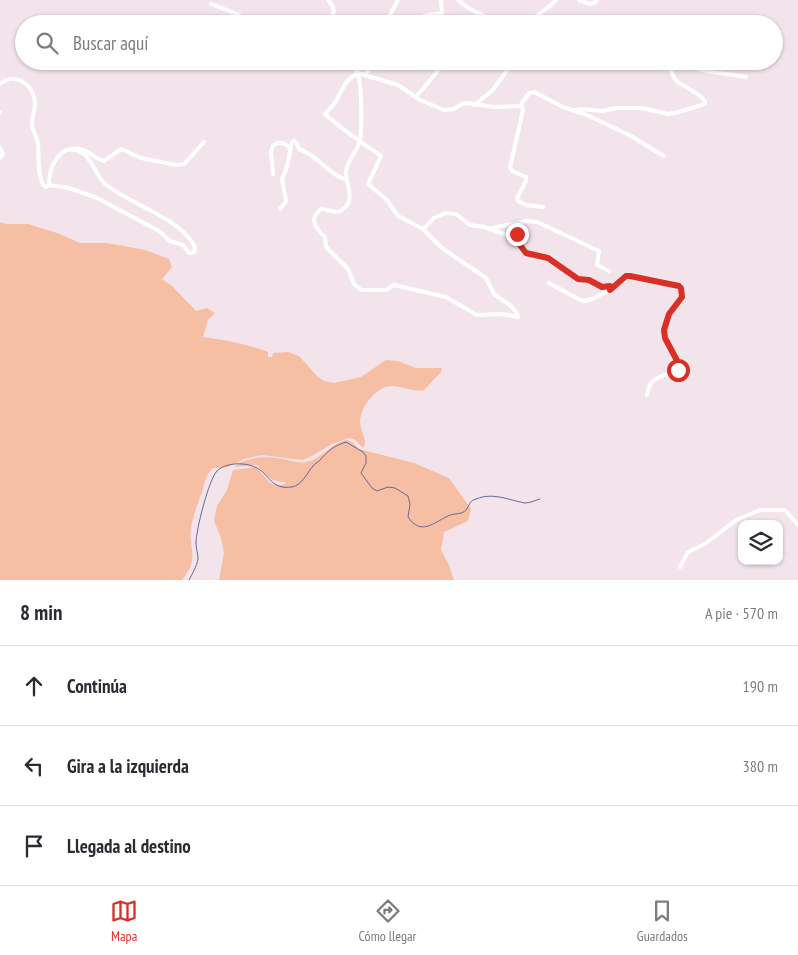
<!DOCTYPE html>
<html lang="es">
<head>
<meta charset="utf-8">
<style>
  :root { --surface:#fff; --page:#f2f2f3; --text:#2b2b33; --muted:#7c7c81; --line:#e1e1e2; --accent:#d93025 }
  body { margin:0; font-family:"PT Sans Narrow",sans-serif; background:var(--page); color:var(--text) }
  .controls { position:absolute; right:15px; bottom:15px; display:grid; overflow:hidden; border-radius:10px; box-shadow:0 1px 4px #0004 }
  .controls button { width:45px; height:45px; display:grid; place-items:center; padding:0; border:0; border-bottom:1px solid var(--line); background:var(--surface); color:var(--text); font:25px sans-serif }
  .stop { position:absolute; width:15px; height:15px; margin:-11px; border:4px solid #d93025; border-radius:50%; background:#fff }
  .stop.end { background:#d93025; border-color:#fff; box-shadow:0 1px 5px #0008 }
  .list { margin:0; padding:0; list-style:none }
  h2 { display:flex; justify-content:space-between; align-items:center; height:65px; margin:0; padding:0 20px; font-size:21px }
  h2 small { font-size:16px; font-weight:400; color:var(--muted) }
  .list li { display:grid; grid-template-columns:32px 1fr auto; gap:15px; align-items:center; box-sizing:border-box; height:80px; padding:0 20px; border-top:1px solid var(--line) }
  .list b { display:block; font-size:19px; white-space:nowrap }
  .list em { font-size:16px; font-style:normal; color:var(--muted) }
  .icon { flex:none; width:28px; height:28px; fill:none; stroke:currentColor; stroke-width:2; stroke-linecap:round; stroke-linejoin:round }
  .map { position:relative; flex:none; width:798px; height:580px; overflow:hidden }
  .search { position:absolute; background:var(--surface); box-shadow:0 1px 4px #0004; left:15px; right:15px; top:15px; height:55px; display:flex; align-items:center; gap:12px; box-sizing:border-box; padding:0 18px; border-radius:28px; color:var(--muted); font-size:19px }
  .sheet { height:305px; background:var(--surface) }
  nav { display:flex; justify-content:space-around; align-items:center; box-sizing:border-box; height:70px; border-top:1px solid var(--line); background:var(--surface); font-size:14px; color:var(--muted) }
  nav a { display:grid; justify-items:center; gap:2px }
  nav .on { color:var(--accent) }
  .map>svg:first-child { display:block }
  .green { fill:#f6bea3 }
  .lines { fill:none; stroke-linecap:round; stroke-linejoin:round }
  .stream { stroke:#656896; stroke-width:1 }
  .minor { stroke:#fff; stroke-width:4 }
  .route { stroke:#d93025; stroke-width:6 }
</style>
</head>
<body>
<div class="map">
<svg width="798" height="580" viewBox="0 0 798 580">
  <rect width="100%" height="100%" fill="#f3e4ec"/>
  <path class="green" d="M0 222 6 224H28L57 233 80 243H107L145 250 169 259 172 267 162 279 172 286 196 311 207 308 215 313 208 320 203 337C225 340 247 344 268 352V357H272L273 353 288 352 299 356 317 376 324 381 334 383 361 377 386 360 398 361 416 368H442L441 372 424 390C413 392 404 387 393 386 377 385 361 406 360 421 360 429 365 436 365 444L363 448 354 439 349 438 332 444 312 456 302 460 262 455 244 459 229 467 213 468 208 474 205 481C202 495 195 508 192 523 186 548 202 555 182 580H0Z
    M347 440 352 442 359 449 414 463 449 478 471 509 468 521 444 532 441 550 449 565 454 580H219L224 553 221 538 214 521 217 506 227 490 233 470 255 467C267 475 267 489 285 484V482C270 482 266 475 257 465L234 467C248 456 266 456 283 459 290 461 299 463 306 462 322 459 331 443 347 440Z"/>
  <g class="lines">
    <path class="stream" d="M189 580C192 574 197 566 198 559 198 554 196 548 196 543 196 530 209 479 217 471 226 462 246 462 257 468 269 474 271 490 292 487 302 485 307 473 313 466 315 463 319 462 321 459 329 450 334 446 346 442L363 452 366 456V463L361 473 372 488 377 491 388 487 395 488 408 496 410 504 408 517C421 536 433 523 448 516 453 513 462 515 466 510 470 505 469 501 476 499 494 492 508 500 525 503 530 503 536 500 540 499"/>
    <path class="minor" d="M328 0C336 8 334 13 331 24
      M458 0 468 8 494 21 503 24 519 19 530 21C538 14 549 8 556 0
      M579 0 590 4 594 3 597 0
      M211 4 237 14 251 24
      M385 24 398 0
      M413 24 423 16 442 13 441 0
      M308 61C317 67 326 69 334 61
      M350 61C353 65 356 70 358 75 362 87 362 126 360 140 358 151 347 160 346 171 345 184 357 200 342 210 336 215 328 209 321 209 308 219 316 229 325 237L326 247 348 269 354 284 361 290H386L394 285 446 297 477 315 504 314 518 317 517 313 511 306 494 294 486 278 442 248 423 229 398 216 387 200 368 184 381 156C362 143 342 129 325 114 328 110 333 106 336 101 342 90 345 80 358 73L398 85 420 100 444 110 454 109 462 104 467 103 494 107 520 106 529 93 534 92 563 107 587 115 629 135 664 156
      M678 61C703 74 720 72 746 77
      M365 74 377 61
      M0 84C15 71 34 85 35 102 36 110 31 117 32 125 33 131 37 137 38 144 39 157 37 172 43 185L46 187 49 185 69 188 97 198 159 231 170 241 183 245 189 253 194 252 195 247C180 217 130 205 104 183 93 172 90 146 66 150 54 157 49 171 49 185
      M416 97 446 61
      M522 104 523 110 510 167 512 171 526 177V181L517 198 518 201 526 205 543 207
      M474 105 492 91 514 61
      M576 110 581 109 602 111 617 108H642L668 114 675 113 705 104V101C697 91 687 89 678 82 671 77 672 68 666 61
      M0 112V113
      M0 148 3 154 0 158
      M72 149C86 146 92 158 104 161L121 149 141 158 176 165 184 164 204 142
      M273 174 271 152 273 146C279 140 285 143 290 148
      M280 209 285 203 286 200 282 179 287 167 292 142 294 141 296 142 299 149C318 155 328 175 346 179
      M492 228 527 221 537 222 599 251 597 265 609 271
      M423 229 434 218 446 213 456 214 470 225 484 227 507 235 517 234 519 237 521 245 526 253 548 258 561 266 578 279 589 280 602 287 610 286V290L592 299 585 301 578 299 549 283
      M610 290 630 276 669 283 681 288 682 297 669 314 664 331 665 337 681 368C666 378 650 373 647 395
      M680 567 688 552 705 544 736 520 760 510H785L798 525"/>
  </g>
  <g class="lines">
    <path class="route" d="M517 234 519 237 520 245 526 253 548 258 578 279 589 280 602 287 610 286V290L626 276H630L679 286 681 288 682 297 669 314 664 330 665 338 681 368 678 370"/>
  </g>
</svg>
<div class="controls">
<button><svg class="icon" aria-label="layers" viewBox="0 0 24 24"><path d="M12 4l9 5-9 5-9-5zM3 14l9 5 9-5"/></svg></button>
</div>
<div class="stop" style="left:678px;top:370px"></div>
<div class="stop end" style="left:517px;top:234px"></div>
<div class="search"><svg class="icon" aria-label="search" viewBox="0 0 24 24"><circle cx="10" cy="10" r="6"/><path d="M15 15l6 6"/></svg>Buscar aquí</div>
</div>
<section class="sheet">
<h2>8 min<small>A pie · 570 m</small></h2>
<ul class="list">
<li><svg class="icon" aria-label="ahead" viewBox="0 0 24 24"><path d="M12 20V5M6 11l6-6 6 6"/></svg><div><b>Continúa</b></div><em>190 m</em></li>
<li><svg class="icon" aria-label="left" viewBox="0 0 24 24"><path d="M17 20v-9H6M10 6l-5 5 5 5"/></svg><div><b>Gira a la izquierda</b></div><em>380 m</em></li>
<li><svg class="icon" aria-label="arrive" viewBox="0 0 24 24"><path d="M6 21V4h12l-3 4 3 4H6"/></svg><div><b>Llegada al destino</b></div></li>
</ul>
</section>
<nav>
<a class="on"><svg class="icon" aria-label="map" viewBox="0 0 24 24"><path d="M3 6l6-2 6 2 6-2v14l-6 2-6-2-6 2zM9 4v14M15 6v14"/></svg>Mapa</a>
<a><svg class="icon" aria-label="directions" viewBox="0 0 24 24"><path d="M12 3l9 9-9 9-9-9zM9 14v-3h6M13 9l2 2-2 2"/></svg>Cómo llegar</a>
<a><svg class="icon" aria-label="saved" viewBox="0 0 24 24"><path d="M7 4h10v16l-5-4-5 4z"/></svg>Guardados</a>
</nav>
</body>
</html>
